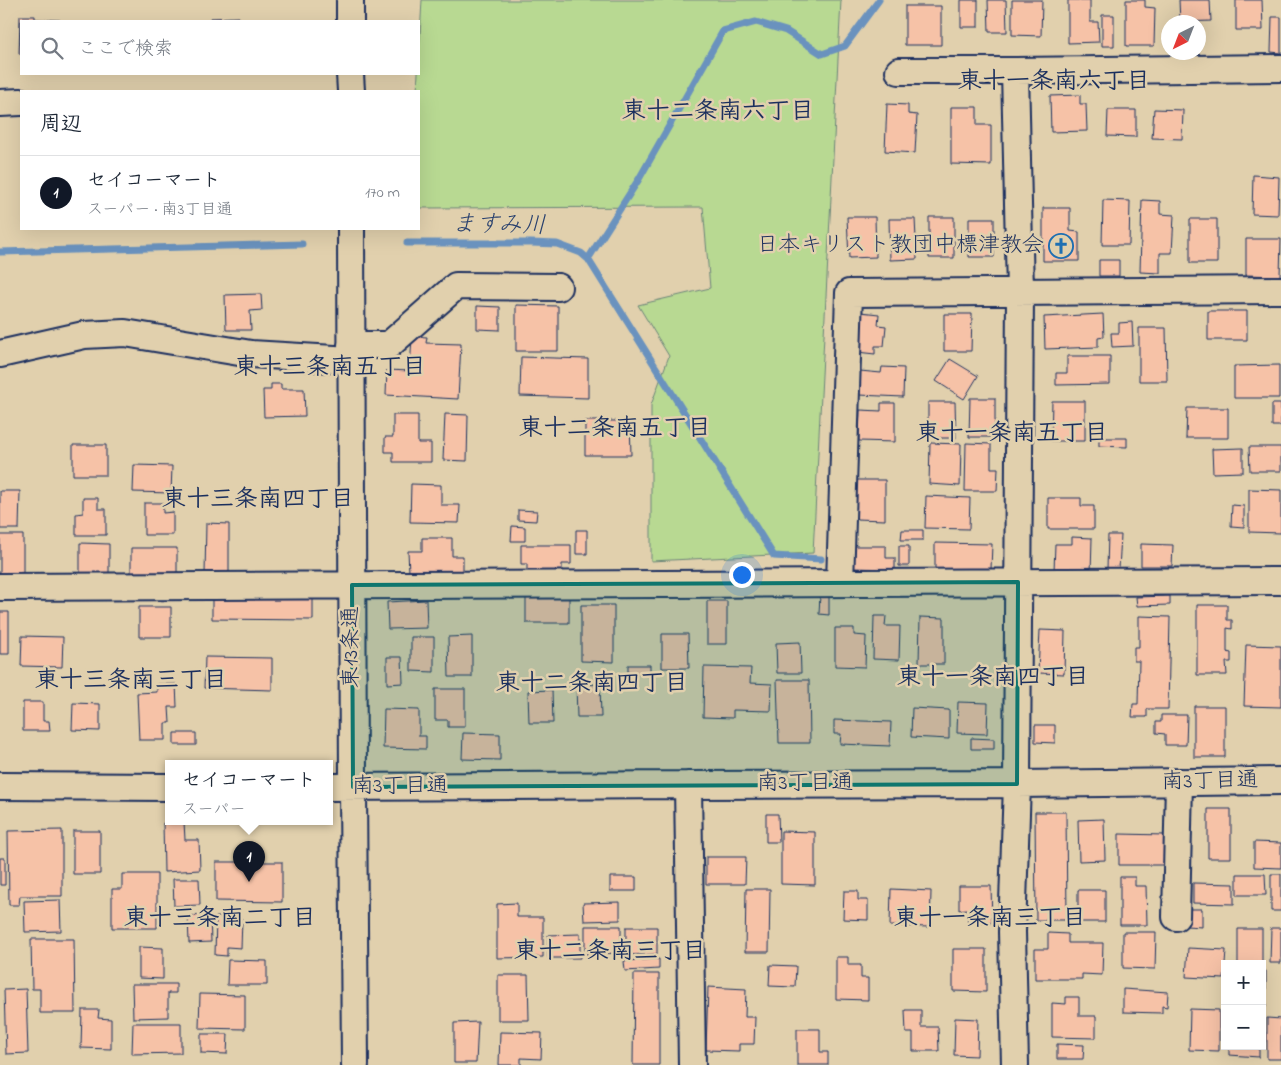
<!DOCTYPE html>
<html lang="ja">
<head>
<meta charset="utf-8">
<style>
  :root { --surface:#fff; --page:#f6f6f7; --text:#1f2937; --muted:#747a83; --line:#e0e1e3; --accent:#111827 }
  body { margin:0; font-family:"Indie Flower","Klee One",sans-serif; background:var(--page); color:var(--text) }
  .controls { position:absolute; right:15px; bottom:15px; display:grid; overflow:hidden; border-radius:0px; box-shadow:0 5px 20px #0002 }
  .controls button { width:45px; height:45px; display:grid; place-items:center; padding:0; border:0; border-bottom:1px solid var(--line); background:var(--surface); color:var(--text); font:25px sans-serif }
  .compass { position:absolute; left:1161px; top:15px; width:45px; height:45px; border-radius:50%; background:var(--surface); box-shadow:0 5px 20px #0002; rotate:222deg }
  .you { position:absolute; left:741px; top:574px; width:18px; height:18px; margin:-12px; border:4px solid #fff; border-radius:50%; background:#1a73e8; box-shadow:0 0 0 8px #1a73e833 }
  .badge { display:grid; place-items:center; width:32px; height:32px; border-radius:50%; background:var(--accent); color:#fff; font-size:16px; font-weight:700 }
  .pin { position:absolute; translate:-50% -41px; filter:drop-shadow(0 1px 2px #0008) }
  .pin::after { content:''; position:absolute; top:26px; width:18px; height:15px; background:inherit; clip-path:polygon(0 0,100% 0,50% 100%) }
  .popup { position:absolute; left:165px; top:760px; width:168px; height:65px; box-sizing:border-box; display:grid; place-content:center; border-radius:0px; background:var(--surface); filter:drop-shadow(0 1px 4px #0005); font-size:16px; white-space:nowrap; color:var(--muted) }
  .popup b { font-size:19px; color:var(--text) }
  .popup::after { content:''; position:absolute; left:50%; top:100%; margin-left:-10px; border:10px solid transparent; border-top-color:var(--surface) }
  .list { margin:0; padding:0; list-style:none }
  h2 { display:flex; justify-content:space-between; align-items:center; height:65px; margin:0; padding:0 20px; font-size:21px }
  h2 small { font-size:16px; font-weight:400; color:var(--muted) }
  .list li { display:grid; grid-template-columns:32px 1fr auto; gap:15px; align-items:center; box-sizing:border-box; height:75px; padding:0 20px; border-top:1px solid var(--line) }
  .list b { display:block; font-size:19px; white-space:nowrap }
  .list p { margin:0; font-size:16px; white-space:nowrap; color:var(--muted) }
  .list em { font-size:16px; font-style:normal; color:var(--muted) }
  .icon { flex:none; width:28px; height:28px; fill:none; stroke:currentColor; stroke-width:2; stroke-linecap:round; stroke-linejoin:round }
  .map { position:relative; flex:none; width:1281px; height:1065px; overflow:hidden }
  .search { position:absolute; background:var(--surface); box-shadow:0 5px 20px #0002; left:20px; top:20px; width:400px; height:55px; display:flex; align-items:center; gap:12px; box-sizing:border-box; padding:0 18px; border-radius:0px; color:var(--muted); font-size:19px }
  .panel { position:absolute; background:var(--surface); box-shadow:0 5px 20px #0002; left:20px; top:90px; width:400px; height:140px; border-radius:0px }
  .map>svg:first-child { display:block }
  .green { fill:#b8d992; stroke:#6a8478 }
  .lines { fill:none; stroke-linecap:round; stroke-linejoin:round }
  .stream { stroke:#6a92be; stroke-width:7 }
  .building { fill:#f6c2a7; stroke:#1b2f5e }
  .minor-casing { stroke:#1b2f5e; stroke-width:30 }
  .minor { stroke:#e1d0ad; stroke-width:26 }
  .marked { fill:#0f766e; fill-opacity:0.2; stroke:#0f766e; stroke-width:4; stroke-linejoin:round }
  .labels { text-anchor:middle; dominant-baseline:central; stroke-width:5; stroke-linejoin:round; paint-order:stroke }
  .poi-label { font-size:22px; fill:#1b2f5e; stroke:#e1d0ad; text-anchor:end }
  .street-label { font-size:22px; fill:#1b2f5e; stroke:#e1d0ad }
  .neighbourhood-label { font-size:24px; font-weight:bold; fill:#1b2f5e; stroke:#e1d0ad }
  .water-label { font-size:24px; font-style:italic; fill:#28406e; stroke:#e1d0ad }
</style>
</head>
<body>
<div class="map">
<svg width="1281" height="1065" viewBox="0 0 1281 1065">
  <rect width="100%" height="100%" fill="#e1d0ad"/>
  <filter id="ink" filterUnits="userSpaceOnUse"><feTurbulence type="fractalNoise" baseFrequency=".02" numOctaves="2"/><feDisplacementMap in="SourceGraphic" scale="10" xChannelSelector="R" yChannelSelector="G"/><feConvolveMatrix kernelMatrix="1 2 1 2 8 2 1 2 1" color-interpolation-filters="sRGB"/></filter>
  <g filter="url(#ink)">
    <path class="green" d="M422 0H841L813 553 651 561V405L669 356 638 305 710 288 703 207 419 208V91H417Z"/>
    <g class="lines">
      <path class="stream" d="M407 243H531L557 244 581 253 588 259 774 556 821 559
        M0 252 302 244
        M588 259 639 179 723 31 756 22 786 31 822 54 845 46 879 0"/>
    </g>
    <path class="building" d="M961 0H978V27H961Z
      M988 0H1006L1007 32H989Z
      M1012 0H1042L1041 36 1012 35Z
      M1068 0H1090V22H1098L1099 42 1068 43Z
      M1126 0H1145V7L1155 8 1154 46H1126Z
      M1179 0H1210L1211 21 1180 22Z
      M1236 0H1262L1263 30H1236Z
      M905 6H941V45H905Z
      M1102 15H1114V46H1102Z
      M20 16H35V19L60 20V21H21V54H19Z
      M239 17V21H210V18Z
      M1272 17H1281V53L1271 52Z
      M1080 95V104H1086L1087 131 1051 132 1050 96Z
      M887 104 908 105V114L917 115 915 153 885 151Z
      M951 107H977V125H991V165L951 164Z
      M1154 109 1183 110 1182 139 1152 138Z
      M1108 110H1136V137L1107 136Z
      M1253 175 1279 177 1278 215 1252 214Z
      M1103 200 1130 201 1129 245H1102Z
      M1142 200 1160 201V214L1174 215 1172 253H1160V273L1140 272Z
      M1043 208H1070V231L1079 232V261H1043Z
      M847 217H875L876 257 849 258Z
      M929 217H954V258H929Z
      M969 218H994V257H969Z
      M889 219H915L917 259 890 260Z
      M1190 219H1217V263H1190Z
      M1246 239H1281L1280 276 1246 275Z
      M1099 260H1119V276H1099Z
      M261 294 262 310 250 311 251 330H226L225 295Z
      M516 305 558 306V351H516Z
      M477 306 500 307V330L477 329Z
      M1208 311H1247V340H1208Z
      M860 312 879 314 878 325 886 326 884 346H875V354L857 352Z
      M944 314H972L971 351H944Z
      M1103 314 1104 337 1098 338V347L1045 349 1044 317Z
      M1132 322 1133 346 1112 347 1111 333H1119V323Z
      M1139 328H1166L1167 381H1139Z
      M412 336 427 337 426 343 461 344 458 399 386 395 387 370 410 371Z
      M1067 356H1110V384L1056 385V373H1067Z
      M521 357 588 359V398L520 396Z
      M950 359 978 376 964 399 936 381Z
      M1279 365V398H1234V366Z
      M882 367 904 368 903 397 859 395 860 371 881 373Z
      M271 384H281V389H304L305 416 264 417 263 390H271Z
      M970 398H995V437H969Z
      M1052 401H1085V441H1051Z
      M928 402H955L956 438H928Z
      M881 403H895V442L859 441 860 410 881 411Z
      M1272 404H1281V426H1272Z
      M1187 408H1228V438H1186Z
      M445 414 468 415 467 461 443 460Z
      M393 415H418V443H431V462H393V452H385V437H393Z
      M585 421H630L631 455H585Z
      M1099 438H1127V447L1099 446Z
      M930 443 961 444 960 486 929 484Z
      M966 443 991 444V468H998L997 491H965Z
      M73 445H106V475H73Z
      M1249 447H1281V471H1250Z
      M1243 448V472L1213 473 1212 449Z
      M134 465 172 466 171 493 133 492Z
      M856 480H885V520L856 519Z
      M411 484 441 485V505H460L459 523 410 522Z
      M1249 489 1281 490V533L1249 532Z
      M0 491H20L19 529H0Z
      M926 496 970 498 969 529 925 528Z
      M83 498H98V509H106V535H76V514L83 513Z
      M1048 498H1081V506H1094V529H1048Z
      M144 503H163V513L173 512V535H144Z
      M1232 505 1244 506V527L1231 526Z
      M518 510 537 511 536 521 518 520Z
      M206 523 229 524V575H205Z
      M512 526 525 527V541H511Z
      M576 530H587V554H576Z
      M902 530H923V540H901Z
      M0 535H23V573H0Z
      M1108 535H1121L1119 569H1107Z
      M1072 537 1092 538 1091 573 1054 571 1055 544H1072Z
      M422 538H452V556H463V571L409 572 408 551H422Z
      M80 543 109 544V578L80 577Z
      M935 543 992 544 991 569H935Z
      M1141 544 1173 545 1172 566H1141Z
      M521 545H571V564H562V573H527V564H521Z
      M854 546H886V558H895V569L853 568Z
      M899 546H909V566H899Z
      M131 548H177V575L131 576Z
      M526 593H569V623H526Z
      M820 595 829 596V615L819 614Z
      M1170 596V605L1137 606 1136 597Z
      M212 598H313V620L212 619Z
      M426 600 427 628 388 629 387 602Z
      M707 601H727V644H707Z
      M581 605H614V662L581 661Z
      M1197 605H1227V620H1232V629L1227 628V652L1231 653V662H1226L1227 675H1197Z
      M139 607H171V637H139Z
      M0 612H9V654H0Z
      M874 616H886L885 626H900L899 660 873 659Z
      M1139 616 1170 617 1168 709H1147V717H1132L1133 704H1138L1139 661H1134V647H1139Z
      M920 617 944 618V664H919Z
      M835 628H854V635L866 636 865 667 835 666Z
      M1040 630 1065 631 1064 674 1038 673Z
      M662 634H688L689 668H662Z
      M22 636 63 637 62 667 21 666Z
      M472 636V677H449L448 637Z
      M411 637H434V672L411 671Z
      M800 642 801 673H777L776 643Z
      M1246 645 1281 646V707L1244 706Z
      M205 657 272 658V690L204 688Z
      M387 657H402L403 683 387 684Z
      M628 665H650V674H628Z
      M704 667 751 668 750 683 772 684 771 711 733 710V718L703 717Z
      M777 680H809L810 743H779Z
      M157 684H176L177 707H169L170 723H165V740H139L137 693 157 692Z
      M600 684 601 717H577L576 685Z
      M435 689H465V727H448V720H435Z
      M552 690 553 723H529L528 691Z
      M23 702H43V721H49L50 731H23Z
      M958 702 988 703 987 734 957 733Z
      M73 703 100 704V731L72 730Z
      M1194 706H1225V757H1194Z
      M912 708 949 710V739L911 737Z
      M384 709 419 710V736H426V749L383 748Z
      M1161 715H1187L1186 745H1165V734L1156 733V722H1161Z
      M834 720 891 722 890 746 840 744 841 734H834Z
      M1035 725H1055V743L1035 742Z
      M174 733H196V745H174Z
      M463 733 500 734V760L462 759Z
      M971 738 994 739V749H971Z
      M1208 809H1231V858H1208Z
      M1035 812H1066L1067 920H1036Z
      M766 814H778L779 842H766Z
      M1104 819 1105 860 1079 861 1078 820Z
      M184 822 185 840H199L200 870 164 872 163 823Z
      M62 830V896H20L19 905H9L8 831Z
      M73 831H100V874H73Z
      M781 831 815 832V885L781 884Z
      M1119 834 1165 835 1164 865H1119Z
      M1254 842 1281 843V868L1254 867Z
      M706 857H746L745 884H706Z
      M0 858H5V885H0Z
      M216 862H282V902L216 901Z
      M122 874H157V928H112V889H122Z
      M1237 874H1265L1266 895H1237Z
      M1271 874H1281V911H1271Z
      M610 877H636V891H610Z
      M1120 877H1135V886H1146L1147 925H1120Z
      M173 879H199L200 905 174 906Z
      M1193 883 1234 884V904L1193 903Z
      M959 886H991L992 923H968L967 909 959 910Z
      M746 889H770L769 952H745Z
      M891 889 931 891 930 927 890 926Z
      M1078 890H1105V922H1078Z
      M844 891H858V900H868V920L843 919Z
      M60 900 61 931 25 932 24 901Z
      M620 902V920L584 921 583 903Z
      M517 903V917H543V957L497 958V904Z
      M1186 909H1202V927L1186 926Z
      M210 915 211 942 189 943 188 916Z
      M216 917 242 919 241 948 227 947V956L215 955Z
      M585 926H621V953L585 954Z
      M626 927H657V954L626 955Z
      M1271 928H1281V963H1270Z
      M1238 929H1262V964H1238Z
      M1123 932H1156L1155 969 1123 968Z
      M1048 933 1068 934V943H1103L1102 975 1082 974V979H1035V949H1048Z
      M580 934V958H548V935Z
      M31 939H74L75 1013H40V989H32Z
      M139 947 163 948V979L139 978Z
      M1188 948 1226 950 1224 979 1186 977Z
      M953 949H986V992L953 991Z
      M836 957H848V965H861V978H868V1000L836 999Z
      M659 959V969L625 971 624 961Z
      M228 960 267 961V985H227Z
      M770 965 796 966 795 987 769 986Z
      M1262 970 1266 971V1007H1262Z
      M634 974H659V1065H633Z
      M498 975H528L529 1020H498Z
      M132 984H176V993H168V1017L133 1018Z
      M708 987 746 989 745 1017H755L754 1044H739V1051L706 1050Z
      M26 989 28 1053 6 1054 4 990Z
      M1123 989 1168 992 1167 1007 1162 1006V1013L1123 1012Z
      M200 994 245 995V1029L199 1028Z
      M1066 997H1079V1016H1096V1038L1052 1037V1003L1066 1004Z
      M1190 1009 1219 1010V1051L1189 1050Z
      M82 1010H99L98 1018 111 1019V1049L81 1048Z
      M905 1010H921V1027H938L939 1051H913V1033H906Z
      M955 1018 978 1019 977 1056 954 1055Z
      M1267 1018 1281 1019V1059H1267Z
      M478 1022 476 1063H454V1023Z
      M133 1023H181V1053L132 1054Z
      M797 1029H820V1052H828V1065H797Z
      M500 1032 542 1033 541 1059 521 1058V1065H499Z
      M201 1034H228L227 1054 201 1053Z
      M1057 1044 1084 1045 1083 1059H1057Z
      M1229 1046H1259V1057L1229 1055Z"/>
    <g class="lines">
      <defs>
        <path id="minor" d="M350 0V21
          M899 71H1015
          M350 74 351 91
          M0 103 21 102
          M351 229 353 787 355 1065
          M351 345H389L456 286 558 287
          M0 354 84 335 125 333 251 354 351 360
          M840 583 849 293 1281 290
          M0 587 1281 581
          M688 785 692 1065
          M0 786 169 787
          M329 787 688 785 1017 784 1281 781
          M1176 917 1179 782
          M1015 1065 1012 932 1017 784 1020 292 1015 71 1281 68"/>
      </defs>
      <use href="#minor" class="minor-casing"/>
      <use href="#minor" class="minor"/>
    </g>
  </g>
  <path class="marked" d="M1018 582 1017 784 353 787 352 585Z"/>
  <defs>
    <symbol id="church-ring" viewBox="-11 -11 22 22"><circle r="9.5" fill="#e1d0ad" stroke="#1f6fb2" stroke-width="1.5"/><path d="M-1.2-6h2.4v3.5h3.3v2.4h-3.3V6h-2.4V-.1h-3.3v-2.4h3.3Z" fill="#1f6fb2"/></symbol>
  </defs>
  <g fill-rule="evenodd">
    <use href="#church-ring" x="1047" y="232" width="28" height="28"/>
  </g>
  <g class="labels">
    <g class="poi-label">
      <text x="1044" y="246">日本キリスト教団中標津教会</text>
    </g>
    <g class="street-label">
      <text transform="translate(352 647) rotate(-90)">東13条通</text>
      <text transform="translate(1210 782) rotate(-1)">南3丁目通</text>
      <text x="805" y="784">南3丁目通</text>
      <text x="400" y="787">南3丁目通</text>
    </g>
    <g class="neighbourhood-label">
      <text x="1054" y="82">東十一条南六丁目</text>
      <text x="718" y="112">東十二条南六丁目</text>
      <text x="330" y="368">東十三条南五丁目</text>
      <text x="615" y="429">東十二条南五丁目</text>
      <text x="1012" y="434">東十一条南五丁目</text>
      <text x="258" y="500">東十三条南四丁目</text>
      <text x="993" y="678">東十一条南四丁目</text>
      <text x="131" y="681">東十三条南三丁目</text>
      <text x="592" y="684">東十二条南四丁目</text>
      <text x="220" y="919">東十三条南二丁目</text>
      <text x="990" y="919">東十一条南三丁目</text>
      <text x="610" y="952">東十二条南三丁目</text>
    </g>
    <g class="water-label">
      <text transform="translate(499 226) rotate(1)">ますみ川</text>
    </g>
  </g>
</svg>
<div class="controls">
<button>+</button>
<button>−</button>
</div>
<svg class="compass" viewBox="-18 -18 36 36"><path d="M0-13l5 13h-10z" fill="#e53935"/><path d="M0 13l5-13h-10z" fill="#747a83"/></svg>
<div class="you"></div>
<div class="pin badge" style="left:249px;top:882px">1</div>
<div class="popup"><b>セイコーマート</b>スーパー</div>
<div class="search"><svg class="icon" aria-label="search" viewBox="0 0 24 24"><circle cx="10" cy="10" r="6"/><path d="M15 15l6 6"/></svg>ここで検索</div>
<section class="panel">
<h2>周辺<small></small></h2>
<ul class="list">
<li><span class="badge">1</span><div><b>セイコーマート</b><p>スーパー · 南3丁目通</p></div><em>170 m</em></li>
</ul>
</section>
</div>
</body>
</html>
